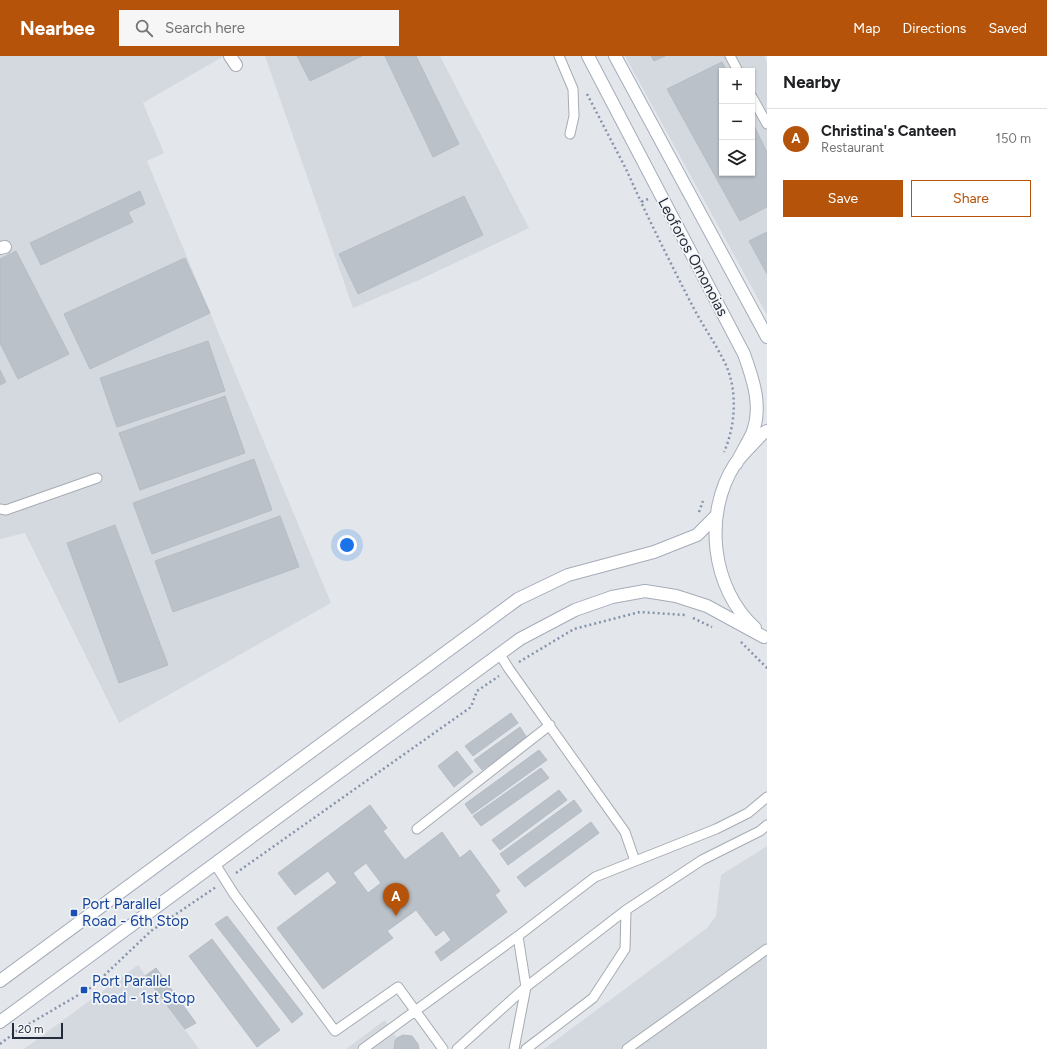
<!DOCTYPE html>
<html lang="en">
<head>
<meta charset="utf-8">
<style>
  :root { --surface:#fff; --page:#f6f6f6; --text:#202124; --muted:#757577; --line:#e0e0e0; --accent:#b45309 }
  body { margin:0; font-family:Figtree,sans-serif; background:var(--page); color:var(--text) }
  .controls { position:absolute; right:12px; top:12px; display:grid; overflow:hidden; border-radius:0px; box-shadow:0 1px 3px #0004 }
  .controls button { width:36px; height:36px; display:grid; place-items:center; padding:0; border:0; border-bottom:1px solid var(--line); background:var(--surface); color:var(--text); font:20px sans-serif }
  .scale { position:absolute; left:12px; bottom:10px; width:51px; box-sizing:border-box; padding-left:4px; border:2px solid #242b3a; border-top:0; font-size:11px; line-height:14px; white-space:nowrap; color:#242b3a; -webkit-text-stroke:3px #f3f6f8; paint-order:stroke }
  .you { position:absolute; left:347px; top:489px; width:14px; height:14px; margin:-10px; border:3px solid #fff; border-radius:50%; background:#1a73e8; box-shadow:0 0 0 6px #1a73e833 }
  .badge { display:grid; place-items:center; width:26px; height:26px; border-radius:50%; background:var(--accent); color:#fff; font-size:13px; font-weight:700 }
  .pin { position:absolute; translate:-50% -33px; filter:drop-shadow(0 1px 2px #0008) }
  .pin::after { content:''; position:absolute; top:21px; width:14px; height:12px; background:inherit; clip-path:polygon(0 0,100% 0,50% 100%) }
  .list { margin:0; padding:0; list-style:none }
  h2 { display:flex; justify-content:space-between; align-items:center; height:52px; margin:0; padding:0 16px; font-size:17px }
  h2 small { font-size:13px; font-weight:400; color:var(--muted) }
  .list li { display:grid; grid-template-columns:26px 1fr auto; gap:12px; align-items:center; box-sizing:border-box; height:60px; padding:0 16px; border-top:1px solid var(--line) }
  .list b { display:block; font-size:15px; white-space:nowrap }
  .list p { margin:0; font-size:13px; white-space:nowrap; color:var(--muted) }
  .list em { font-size:13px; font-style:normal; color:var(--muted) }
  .actions { display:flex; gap:8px; padding:12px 16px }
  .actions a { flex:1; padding:9px 0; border:1px solid var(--accent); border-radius:0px; text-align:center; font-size:14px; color:var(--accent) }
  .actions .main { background:var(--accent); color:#fff }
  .icon { flex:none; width:22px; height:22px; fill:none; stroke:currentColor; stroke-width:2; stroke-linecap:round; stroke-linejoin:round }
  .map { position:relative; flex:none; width:767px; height:993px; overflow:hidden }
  header { display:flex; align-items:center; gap:24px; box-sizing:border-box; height:56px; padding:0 20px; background:var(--accent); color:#fff }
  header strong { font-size:19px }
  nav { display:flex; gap:22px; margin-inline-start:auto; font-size:14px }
  .search { width:280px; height:36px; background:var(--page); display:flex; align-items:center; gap:10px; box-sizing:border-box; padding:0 14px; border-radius:0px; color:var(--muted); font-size:15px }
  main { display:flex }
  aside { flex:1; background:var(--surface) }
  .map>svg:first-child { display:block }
  .built { fill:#d4d9df; fill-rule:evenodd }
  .building { fill:#bbc1c8; stroke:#b6bcc4; fill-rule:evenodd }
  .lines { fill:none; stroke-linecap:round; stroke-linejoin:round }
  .lane-casing { stroke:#a6abb2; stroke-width:11 }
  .street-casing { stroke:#a6abb2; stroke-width:14 }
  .secondary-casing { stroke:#a5acb9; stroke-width:14 }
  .path { stroke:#8693ab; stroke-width:2.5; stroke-dasharray:2 3; stroke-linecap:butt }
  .lane { stroke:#fff; stroke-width:9 }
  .street { stroke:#fff; stroke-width:12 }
  .secondary { stroke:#fff; stroke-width:12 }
  .transit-dot { fill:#1a4fb4; stroke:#f3f6f8; stroke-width:1.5 }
  .labels { text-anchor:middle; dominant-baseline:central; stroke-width:3.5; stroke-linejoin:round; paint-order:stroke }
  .street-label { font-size:15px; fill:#242b3a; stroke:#f3f6f8 }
  .transit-label { font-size:15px; fill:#164399; stroke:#f3f6f8; text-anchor:start }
</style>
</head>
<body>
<header>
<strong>Nearbee</strong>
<div class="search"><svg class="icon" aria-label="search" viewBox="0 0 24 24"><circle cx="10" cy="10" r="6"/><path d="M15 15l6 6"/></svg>Search here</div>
<nav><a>Map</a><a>Directions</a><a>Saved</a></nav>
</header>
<main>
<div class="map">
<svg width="767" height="993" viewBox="0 0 767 993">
  <rect width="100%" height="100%" fill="#e3e7eb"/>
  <path class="built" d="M0 0H224L143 47 164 97 147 105 331 547 119 667 25 477 0 483Z
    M265 0H440L529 172 421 223 353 252Z
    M625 0H764L767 6V259ZM722 15H752V117H722Z
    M767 790V993H544L707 872 716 860 721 819Z
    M138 909 199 993H24Z
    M385 964 390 973 397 982 403 979 412 980 418 988 419 993H346Z"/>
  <path class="building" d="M297 0H362L310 25Z
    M385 0H416L459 88 433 101Z
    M651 0H665L654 5Z
    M722 6 727 15H722V117H752V66L767 96V151L740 165 667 33Z
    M140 135 145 148 128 156 133 166 41 209 30 187Z
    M464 140 483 179 358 238 339 198Z
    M767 176V218L749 185Z
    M16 195 69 298 18 323 0 287V203Z
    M185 202 210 257 90 313 64 258Z
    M208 285 225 335 117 371 100 322Z
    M0 314 6 326 0 329Z
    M225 340 245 397 140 434 119 377Z
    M254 403 272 454 152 498 133 447Z
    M280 460 299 511 173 556 155 505Z
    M115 469 168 609 119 627 67 487Z
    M511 657 518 667 473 700 465 690Z
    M520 671 527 682 482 714 474 704Z
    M539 694 547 704 472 758 465 748Z
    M457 695 473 716 454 731 438 710Z
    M541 712 549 722 481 770 473 760Z
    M559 734 567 744 500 794 492 784Z
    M574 744 582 755 508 809 500 798Z
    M370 749 387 772 383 775 405 804 442 776 460 802 470 794 500 835 495 839 507 856 441 905 435 896 451 884 444 874 436 880 416 854 387 875 393 882 323 933 277 872 337 827 328 815 295 839 278 817ZM366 807 381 827 368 837 353 817Z
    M591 766 599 777 525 831 517 821Z
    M227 860 303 958 292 967 215 868Z
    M212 883 280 974 257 991 189 900Z
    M156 912 196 967 185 973 145 920Z
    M403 979 412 980 418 988 419 993H394L395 985 397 982Z"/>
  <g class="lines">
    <defs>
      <path id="lane" d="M559 0 573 33 574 60 570 78
        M730 0 738 15
        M752 41 767 68
        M0 453 6 454 97 422
        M499 597 509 613 625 776 635 805
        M417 773 550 669
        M215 808 234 838 335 975 398 931 443 993
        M363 993 518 880 595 821 716 773 748 757 767 741
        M457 993 526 931 626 854 702 804 760 775 767 769
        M514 993 526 931 518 880
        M526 993 593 942 625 893 626 854
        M627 993 767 893"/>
      <path id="street" d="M230 0 236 9
        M0 192 5 191"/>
      <path id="secondary" d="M588 0 744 298C753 323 763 351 752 378 747 388 741 398 736 408
        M615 0 767 281
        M755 572C711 532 703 458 735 408 743 397 753 388 762 378L767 375
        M0 925 518 543 568 519 654 496 697 479 716 460
        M0 966 520 583 575 554 612 541 645 535 676 540 707 550 764 581"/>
    </defs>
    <use href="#lane" class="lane-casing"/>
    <use href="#street" class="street-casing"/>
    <use href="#secondary" class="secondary-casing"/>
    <path class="path" d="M587 38 626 113 641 146
      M648 143 641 146C657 180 674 214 691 247 701 267 714 285 724 305 738 332 736 369 724 396
      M699 456 703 445
      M693 562 712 571
      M741 586 767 612
      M519 606 574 573 640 556 685 559
      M236 817 471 651 477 635 499 620
      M0 988 17 975 92 931 151 875 216 831"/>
    <use href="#lane" class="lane"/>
    <use href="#street" class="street"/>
    <use href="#secondary" class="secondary"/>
  </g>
  <g class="transit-dot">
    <rect x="70" y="853" width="8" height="8" rx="2"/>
    <rect x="80" y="930" width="8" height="8" rx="2"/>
  </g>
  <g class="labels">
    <g class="street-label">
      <text transform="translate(693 201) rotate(62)">Leoforos Omonoias</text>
    </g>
    <g class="transit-label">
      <text x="82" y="848">Port Parallel<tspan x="82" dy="17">Road - 6th Stop</tspan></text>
      <text x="92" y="925">Port Parallel<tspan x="92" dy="17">Road - 1st Stop</tspan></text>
    </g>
  </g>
</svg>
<div class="controls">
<button>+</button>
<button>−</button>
<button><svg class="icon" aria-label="layers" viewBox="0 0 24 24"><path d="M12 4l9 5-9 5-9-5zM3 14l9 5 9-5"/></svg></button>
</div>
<div class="scale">20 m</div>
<div class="you"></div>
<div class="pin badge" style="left:396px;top:860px">A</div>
</div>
<aside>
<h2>Nearby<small></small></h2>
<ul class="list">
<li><span class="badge">A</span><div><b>Christina's Canteen</b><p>Restaurant</p></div><em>150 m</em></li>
</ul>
<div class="actions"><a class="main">Save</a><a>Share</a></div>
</aside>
</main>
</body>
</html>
